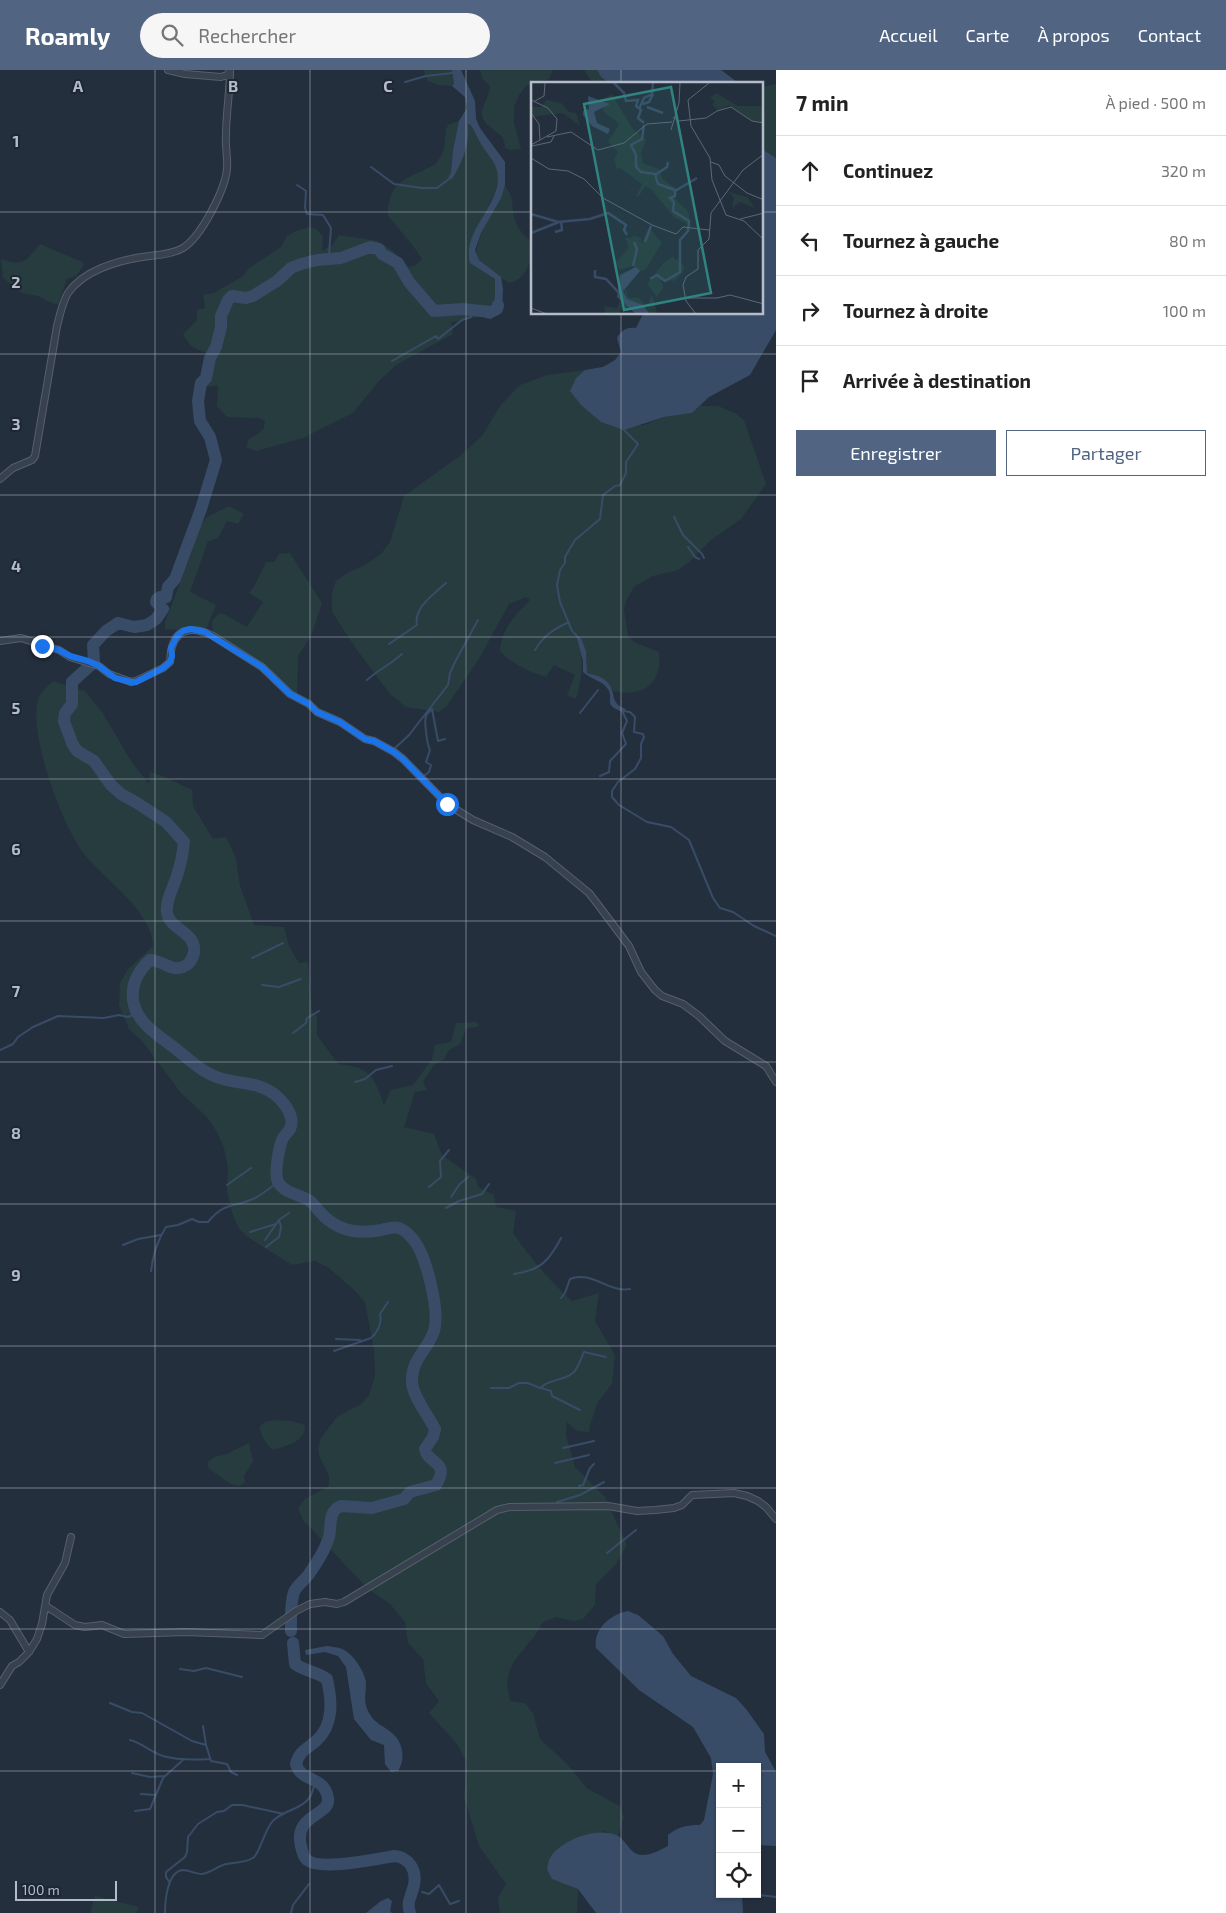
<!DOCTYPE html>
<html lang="fr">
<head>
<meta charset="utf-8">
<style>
  :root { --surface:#fff; --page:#f6f6f6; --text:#222; --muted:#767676; --line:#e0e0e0; --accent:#516482 }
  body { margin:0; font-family:"Exo 2",sans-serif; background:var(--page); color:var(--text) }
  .controls { position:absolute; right:15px; bottom:15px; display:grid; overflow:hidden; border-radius:0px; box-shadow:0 1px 4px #0004 }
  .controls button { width:45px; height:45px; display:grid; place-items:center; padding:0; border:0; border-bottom:1px solid var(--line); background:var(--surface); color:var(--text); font:25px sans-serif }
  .scale { position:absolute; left:15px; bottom:12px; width:102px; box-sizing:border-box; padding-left:5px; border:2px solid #b4bcc9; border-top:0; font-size:14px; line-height:18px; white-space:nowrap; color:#b4bcc9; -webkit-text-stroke:4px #1d2633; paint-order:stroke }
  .stop { position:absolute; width:15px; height:15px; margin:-11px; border:4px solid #1a73e8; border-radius:50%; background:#fff }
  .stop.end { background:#1a73e8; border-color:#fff; box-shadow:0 1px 5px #0008 }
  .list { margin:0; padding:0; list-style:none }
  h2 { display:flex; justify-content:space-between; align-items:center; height:65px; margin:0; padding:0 20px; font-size:21px }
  h2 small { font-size:16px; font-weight:400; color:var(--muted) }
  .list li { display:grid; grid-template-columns:32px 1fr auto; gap:15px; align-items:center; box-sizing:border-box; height:70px; padding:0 20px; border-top:1px solid var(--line) }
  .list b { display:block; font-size:19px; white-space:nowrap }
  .list em { font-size:16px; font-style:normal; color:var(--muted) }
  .actions { display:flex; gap:10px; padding:15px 20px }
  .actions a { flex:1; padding:11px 0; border:1px solid var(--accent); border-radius:0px; text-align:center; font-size:18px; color:var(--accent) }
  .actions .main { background:var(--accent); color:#fff }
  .icon { flex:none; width:28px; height:28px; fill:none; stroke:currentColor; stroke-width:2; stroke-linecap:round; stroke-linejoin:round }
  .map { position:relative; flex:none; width:776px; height:1843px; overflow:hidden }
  header { display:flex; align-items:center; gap:30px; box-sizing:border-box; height:70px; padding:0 25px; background:var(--accent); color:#fff }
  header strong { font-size:24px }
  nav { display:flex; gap:28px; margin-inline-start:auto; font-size:18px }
  .search { width:350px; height:45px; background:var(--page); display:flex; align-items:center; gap:12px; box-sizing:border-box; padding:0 18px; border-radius:28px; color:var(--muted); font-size:19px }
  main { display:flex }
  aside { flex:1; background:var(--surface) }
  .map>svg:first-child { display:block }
  .green { fill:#263c3f }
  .water { fill:#394c67 }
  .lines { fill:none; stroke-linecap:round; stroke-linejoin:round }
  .stream { stroke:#394c67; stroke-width:2 }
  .river { stroke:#394c67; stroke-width:12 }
  .street-casing { stroke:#565f6c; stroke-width:8 }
  .street { stroke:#38414e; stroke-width:6 }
  .route { stroke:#1a73e8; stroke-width:6 }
  .grid { fill:none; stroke:#b4bcc9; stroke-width:1; stroke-opacity:0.55 }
  .inset-river { fill:none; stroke:#394c67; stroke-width:2.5 }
  .inset-road { fill:none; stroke:#5e6776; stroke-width:1 }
  .view { fill:#308480; fill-opacity:0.15; stroke:#308480; stroke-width:2.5 }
  .inset-edge { fill:none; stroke:#b4bcc9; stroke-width:2.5 }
  .grid-label { font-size:16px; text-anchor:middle; font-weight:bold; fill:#b4bcc9; stroke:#1d2633; stroke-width:4; stroke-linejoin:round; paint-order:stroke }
</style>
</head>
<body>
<header>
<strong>Roamly</strong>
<div class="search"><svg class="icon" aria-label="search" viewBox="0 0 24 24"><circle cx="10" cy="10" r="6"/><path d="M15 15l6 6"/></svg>Rechercher</div>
<nav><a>Accueil</a><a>Carte</a><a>À propos</a><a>Contact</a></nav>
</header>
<main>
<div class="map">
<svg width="776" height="1843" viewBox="0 0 776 1843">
  <rect width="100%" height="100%" fill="#242f3e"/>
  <path class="green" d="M423 0H452L454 14 452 16 439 15 428 11Z
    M480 0H553L549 9 526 16 519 25 514 37V53L521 79 511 80 505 78C505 74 504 70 502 67 496 60 481 54 482 43 482 36 489 26 490 16L482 8Z
    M584 0H597L601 7 610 14H589L592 12Z
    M776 14V88L762 79V17Z
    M459 51 453 80 451 103 448 108 449 109 468 55 470 53 497 99 498 109 495 123 473 165 478 198 495 209V234L483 245 466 250 451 252 453 264 396 295 378 312 353 343 303 368 256 381 246 377 249 369 263 360 265 351 259 348 227 347 217 336 218 315 207 317 201 313 206 308 212 284C199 281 189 278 183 264L197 250V240L205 238 203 225 214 223 243 206 248 199 281 177 287 166 296 161 309 157 316 159 323 166 322 181 333 174 339 165 378 171 393 181 407 197 414 196 422 189 414 177 388 146V137L391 125 397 115 405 109 436 94 444 80 446 59 449 54Z
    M505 115C516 132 510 134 515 150 518 160 525 166 532 173 532 190 528 209 509 213 499 206 484 199 478 188 470 174 499 132 505 115Z
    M40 174 82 192 84 195 76 206 67 209 58 234 52 233 38 226 22 223 3 208 1 189C23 197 26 191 40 174Z
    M585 300 576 308 642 356 664 347 691 343 700 336H718L735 343 744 350 766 414 741 449 711 470 688 493 678 500 653 506 635 516 627 529 624 539 628 566 634 572 659 582C663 614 642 628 613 621 606 609 599 607 587 603L586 581 580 566 577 565 576 567C585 591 582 604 576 629L567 625 575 605 554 595 546 607C528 601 513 595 500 581 501 560 516 544 530 530L526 527 509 534 479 589 446 637 439 642 406 637 390 624 357 580 332 542V523L336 511 347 503 365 495 381 484 390 472 404 426 461 385 482 366 500 336 520 315 547 305Z
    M229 436 244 444 238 454 227 451 218 468 208 471 190 522 216 535 205 562 165 559V552L193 479 198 459 207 447Z
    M290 483 322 533 311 566 298 586 297 628 271 604 213 566 212 551 218 544H224L247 557 263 532 249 523 255 515 266 492H274L279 484Z
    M53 611 85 621 102 642 131 691 149 714 150 702 165 707 192 720 193 736 213 769 226 767 236 788 240 816 254 855 284 857 289 876 299 893 308 892 312 942 317 946V965L338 994C370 997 374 1006 384 1035L391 1020 413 1015 432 989 435 975 451 972 456 953 475 952 479 954 477 957 466 958 460 974 449 980 444 989 434 995 423 1012 427 1020 415 1022 404 1057 434 1064 442 1085 476 1109 478 1117 494 1125 496 1137 516 1141 513 1163C532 1190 548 1209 572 1231L599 1223 595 1251 615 1285 612 1314 598 1332 590 1355 589 1362 577 1361 567 1352 566 1365 575 1397 605 1427 627 1475 616 1494 596 1514 595 1535 583 1549 574 1551 556 1547 542 1553C534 1573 513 1584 508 1607 506 1614 509 1624 510 1631L525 1633 533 1643 540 1669 566 1693 588 1719 620 1736 624 1747 618 1766 603 1761 552 1808 578 1819 577 1843H500L498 1828 506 1814 479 1776 464 1727 467 1693 457 1674 429 1643 439 1631 426 1613 423 1589 408 1573 405 1552 390 1534 367 1518 303 1450 298 1438 305 1429 329 1416V1406L319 1385 318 1378 321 1368 337 1347 361 1334 369 1325 375 1306 374 1280 365 1232 353 1219 329 1198 315 1191 292 1195 246 1166 238 1157 232 1142 227 1121 228 1098 224 1078 217 1062 207 1047 181 1023 142 971 129 959 119 935 120 913 128 899 153 876C153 842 104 809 84 784 63 758 24 655 40 625 43 620 49 615 53 611Z
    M277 1350 291 1351 305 1355C305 1373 287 1375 273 1380 267 1375 259 1364 260 1356L265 1352Z
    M249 1373 253 1391 244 1406 245 1413 238 1416 231 1414 209 1399 207 1393 214 1387 227 1384Z
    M95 1826 139 1837 136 1843H90Z"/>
  <path class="water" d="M452 0H461L475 31 476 49 480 58 505 92V115L501 128 481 163 475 180 479 190 501 207 503 219 502 239 491 249 485 248 483 245 495 234V209L470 193C461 159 504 134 497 101 495 92 488 85 483 77 478 70 475 61 470 54L468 55C470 74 462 93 452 109L448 108 451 103 453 80 459 51 467 38 465 27 452 16 454 14Z
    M597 0H721L740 14H610L601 7Z
    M762 79 776 88V260L750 305 709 327 692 343 664 347 624 360 601 352 581 335 570 321 576 308 585 300 603 297 615 290 621 282 617 268C621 260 628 257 636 258L643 244H762Z
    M576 565 581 568 586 581 587 603C594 605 601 606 606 611 618 622 608 633 626 639L624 642C600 635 616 628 607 618 601 610 590 609 583 602V591Z
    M628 1541 638 1545 663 1566 673 1584 691 1606 736 1628 746 1639 764 1664 765 1682 776 1702V1776L757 1775V1697H720V1824H742L743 1843H596L578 1819 552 1809 547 1799C548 1796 548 1791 550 1788 561 1770 596 1757 616 1765 624 1768 628 1779 635 1783 645 1789 660 1780 668 1776V1765C678 1757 687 1755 700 1755L704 1750 713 1704 711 1688 693 1657 639 1620 596 1578C593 1559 611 1544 628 1541Z
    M327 1576C332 1577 338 1577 342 1579 353 1583 365 1602 366 1613 366 1627 362 1632 371 1646 375 1653 385 1657 392 1663 403 1672 406 1689 398 1701L391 1702 385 1694 384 1675 371 1670 354 1649 346 1597 338 1586 325 1582 306 1585 305 1580Z
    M388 1828 392 1831 390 1841 392 1843H366L381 1831Z"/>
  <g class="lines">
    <path class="stream" d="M405 12 426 6 452 3
      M371 97 394 114 422 118H437L449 109
      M297 115 306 121 305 138 307 144 323 145 331 158 329 184 337 189
      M392 291 436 266 438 269 462 250 471 247 473 240
      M674 447 683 465 702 484 704 488
      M688 477 695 487 699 489
      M578 567 572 561 560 532 557 515 560 500 565 493V487L575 470 600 449 603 425 615 416 620 415 626 403V392L638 374 624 360
      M389 574 417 555C413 538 435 523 446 513
      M535 580C544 565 554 559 569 552
      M367 610C378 600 391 594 402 584
      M432 639 438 671 445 669
      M623 641 630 642 635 647 634 662 643 664 644 667 641 674V688L635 699 618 712 612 721V727L619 735 647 752 671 757 689 770 713 828 720 838 733 842 754 856 776 866
      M580 643 598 620
      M394 679 409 665 448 615 450 603 455 592 478 550
      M424 706 429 702 431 695 426 692 430 680C427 675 424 651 426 646 427 643 430 641 432 639
      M600 706 609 702 610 691 626 674 622 663 627 651 622 641
      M252 888 283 873
      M262 915 279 917 301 909
      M293 963 306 953 307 948 319 941
      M0 980 13 974 18 967 33 957 58 946 104 948 119 945 128 947 133 945 135 938
      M355 1012 365 1009 376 1000 392 996
      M227 1115 251 1098
      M429 1117 441 1107 440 1091 449 1080
      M451 1127 459 1115 468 1107
      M446 1138 459 1131 482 1124 489 1114
      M250 1162 276 1154
      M265 1170 279 1150
      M123 1175 138 1169 161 1165
      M266 1177 279 1167 281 1157 279 1150 289 1143
      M151 1201C153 1184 157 1171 166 1157L178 1155 192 1149 199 1152H208C225 1131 235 1138 255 1128 263 1124 271 1117 278 1112
      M514 1204C541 1200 549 1191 561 1168
      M561 1228 565 1223 570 1209C591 1200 609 1223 630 1219
      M336 1269 360 1270
      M334 1281 371 1268C378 1262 382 1253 380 1244L388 1232
      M491 1318H509L519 1313H528L540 1318C549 1309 563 1311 573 1303 578 1299 581 1288 584 1282L606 1287
      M541 1318 551 1321 552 1326 580 1340
      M563 1378 594 1371
      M555 1393 589 1385
      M579 1416 583 1415 590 1398 594 1394
      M557 1432 580 1425 604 1412
      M607 1483 636 1460
      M180 1599 194 1601 206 1598 242 1607
      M110 1633 132 1642 142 1643 192 1671 206 1675 211 1691 227 1694 231 1702 237 1705
      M203 1656 206 1675
      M130 1670C142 1673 151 1682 163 1686 177 1690 195 1690 210 1689
      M132 1703 150 1707 165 1706
      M141 1724 156 1725
      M135 1741 150 1739 163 1708 184 1689
      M170 1813 166 1807V1802L185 1787 187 1782 188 1767 198 1754 217 1742 224 1741 232 1735H242L284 1744
      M422 1822 429 1824 439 1815 450 1834 459 1831
      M752 1824 776 1827
      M165 1843C165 1832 167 1801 183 1800 189 1800 195 1804 202 1804 210 1803 218 1796 226 1794 235 1792 245 1793 253 1788 260 1784 265 1756 275 1749 291 1736 309 1740 314 1716L309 1708
      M291 1843 293 1835 309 1814"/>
    <path class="river" d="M291 1561C291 1548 290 1534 294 1522 297 1515 305 1510 309 1504 316 1494 324 1482 328 1470 333 1458 326 1442 341 1436L372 1438 404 1429 410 1422 436 1415C451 1391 427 1394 425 1379L433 1367 435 1359C429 1347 412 1325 412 1312 411 1289 428 1280 434 1261 440 1241 426 1183 412 1168 397 1151 392 1159 375 1161 366 1162 354 1162 345 1159 336 1156 326 1149 320 1142 317 1139 314 1134 310 1131 300 1124 285 1124 278 1112 274 1104 279 1076 283 1068 285 1065 288 1062 290 1059 296 1046 283 1031 274 1024 259 1012 240 1014 223 1009 205 1005 191 991 176 979 167 972 155 964 147 956 126 935 129 909 150 890 160 890 166 897 175 898 180 899 186 896 189 893 192 890 193 886 194 883 197 862 170 860 167 843 165 830 175 815 178 802 181 793 183 782 184 772L166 752 137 733 121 724 111 715 94 691 77 681 72 673 64 651 65 643 72 634V612L94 592 93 575 106 561 118 553 134 557 147 555 156 549 163 539 156 532 157 529 160 527H166L168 517 175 509 201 439 216 390 210 367 200 351 198 331 201 313 206 308 210 288 216 277 221 257V246L228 230 232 226 246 228 253 226 277 211 291 198 301 194 317 190 341 188 370 177 379 179 382 184 398 193 409 212 434 241 462 239 491 242 497 239 498 235
      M293 1573 295 1594C305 1601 317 1602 327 1609 332 1631 334 1655 316 1671 306 1680 300 1680 296 1694 301 1713 324 1705 328 1728 331 1746 293 1744 301 1776 302 1780 303 1787 307 1790 320 1801 377 1789 394 1786 409 1787 417 1800 414 1815 412 1826 406 1831 410 1843"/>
    <defs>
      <path id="street" d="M168 0 185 4 221 7 227 5 230 0
        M0 409 13 398 32 390 35 386 57 256C60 245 62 233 68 223 83 201 116 191 142 187 155 185 171 185 183 178 201 167 225 120 227 99 228 88 225 76 226 65 226 43 230 22 230 0
        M0 571 21 568 59 580 70 587 99 596 109 604 131 612 136 611 163 598 170 592C171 587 170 582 172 577 178 555 197 558 213 566L262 597 290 624 309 634 317 642 340 652 365 669 374 671 394 682 403 689 447 734 473 750 512 767 545 787 589 823 596 832 629 876 641 902 655 920 662 926 683 934 699 946 725 971 766 996 776 1012
        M46 1536 75 1555 85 1557 102 1555 124 1564 186 1562 262 1565 296 1541 310 1534 325 1532 337 1534 344 1532 497 1440 510 1437 608 1436 637 1441 655 1440 674 1438 682 1435 692 1425 734 1423 747 1426 758 1431 766 1437 776 1449
        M0 1542 10 1550 29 1582
        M0 1615 12 1596 19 1592 29 1582 37 1569 42 1554 47 1525 65 1493 71 1467"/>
    </defs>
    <use href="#street" class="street-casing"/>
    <use href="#street" class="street"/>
  </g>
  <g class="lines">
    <path class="route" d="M42 576 59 580 70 586 88 591 99 596 115 608 131 612H136L163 598 170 592 172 586 171 578 177 566 183 561 191 559 205 562 262 597 290 624 309 634 317 642 340 652 365 669 374 671 394 682 403 689 447 734"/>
  </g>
  <path class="grid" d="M155 0V1843M310 0V1843M466 0V1843M621 0V14M0 142H532M762 142H776M621 244V1843M0 284H776M0 425H776M0 567H776M0 709H776M0 851H776M0 992H776M0 1134H776M0 1276H776M0 1418H776M0 1559H776M0 1701H720M757 1701H776"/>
  <g transform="translate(531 12)">
    <rect width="232" height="232" fill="#242f3e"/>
    <path d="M185 11 207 24H230L232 40 221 39 198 23 187 28 181 23 184 19 179 16ZM81 12 101 46 115 57 110 71 112 81 128 87 132 97 144 106V117L157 129 160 144 143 135 120 107 114 104 108 114 105 115 111 102 89 86 86 87 83 77 87 70 77 60 88 42 72 29 74 16ZM15 18 30 21 38 30 45 31 49 44 32 31 0 35V25H11ZM198 110 216 115 224 126 209 120 201 126 203 116ZM120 148 131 161 115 187 108 190 102 184 89 188 85 181 98 165 94 156H101L102 153 110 156V163L116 149ZM143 174V177L148 178 153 185 152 190 143 199 129 198 133 205 126 215 116 202 133 180ZM101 202 94 206 98 216H108L116 225 121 213 126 231 119 232 112 223 96 217 93 207 95 204ZM89 218 98 226 90 227 88 232H74L73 224 86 226Z" fill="#263c3f"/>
    <path d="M57 14 79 22 63 30 66 41 79 47 77 52 61 44 52 33V29L58 27ZM105 185 109 189 92 209 96 217 112 223 119 232H105L86 215 89 193Z" fill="#394c67"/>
    <path class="inset-river" d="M83 1 93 11 95 19 107 18 105 24 110 28 107 36 113 41M112 22 118 20 122 12M116 25 132 31M108 27 113 16 121 12 122 1M113 43 111 57 100 63 105 73V85L110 90 124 92 127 102 144 108V114L139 116 143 120 142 129 158 139 157 149 149 158V190L134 199 126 193 119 197M124 93 136 85 137 80M144 109 166 96M0 132 27 140 59 137 77 131 95 143 93 148 96 153M24 150 31 148 30 139M0 151 28 140M114 160 120 144M102 184 106 167 103 160M64 188V195L75 197 88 211"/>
    <path class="inset-road" d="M178 1 157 18 160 44 179 76 181 98 195 133 213 139 233 158M0 18 17 26 26 37 25 49 0 63M4 19 13 14 14 1M0 31 8 42 9 58M142 35 148 39 175 36 186 29 200 25 221 39 233 41M140 48 148 21 149 1M16 55 40 50 67 68 93 61 116 42 141 40M1 64 20 60 23 54M0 76 18 87 37 89 53 97 72 116 121 143 145 152 152 145 178 148M180 80 188 83 194 94 216 111 233 118M209 137 233 131M154 216H186L199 213 233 222M0 226 16 232M165 232 155 219 152 203 155 195 167 187V168L178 157 180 131 212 88 233 72"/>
    <path class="view" d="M140 5 180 211 93 228 53 22Z"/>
    <rect width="232" height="232" class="inset-edge"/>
  </g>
  <g class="grid-label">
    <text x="78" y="22">A</text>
    <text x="233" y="22">B</text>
    <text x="388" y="22">C</text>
    <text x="16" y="77">1</text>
    <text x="16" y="218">2</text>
    <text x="16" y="360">3</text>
    <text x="16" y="502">4</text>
    <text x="16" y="644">5</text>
    <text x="16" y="785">6</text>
    <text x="16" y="927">7</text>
    <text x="16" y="1069">8</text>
    <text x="16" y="1211">9</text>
  </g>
</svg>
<div class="controls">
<button>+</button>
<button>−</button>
<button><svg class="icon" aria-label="locate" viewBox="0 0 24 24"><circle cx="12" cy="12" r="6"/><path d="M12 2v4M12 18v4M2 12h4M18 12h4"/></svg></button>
</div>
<div class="scale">100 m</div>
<div class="stop" style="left:447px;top:734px"></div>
<div class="stop end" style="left:42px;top:576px"></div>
</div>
<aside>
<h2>7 min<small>À pied · 500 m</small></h2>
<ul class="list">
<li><svg class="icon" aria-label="ahead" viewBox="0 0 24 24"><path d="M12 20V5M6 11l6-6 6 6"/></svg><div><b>Continuez</b></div><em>320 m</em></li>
<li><svg class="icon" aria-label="left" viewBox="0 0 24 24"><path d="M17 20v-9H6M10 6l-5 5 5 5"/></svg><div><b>Tournez à gauche</b></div><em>80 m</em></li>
<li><svg class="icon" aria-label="right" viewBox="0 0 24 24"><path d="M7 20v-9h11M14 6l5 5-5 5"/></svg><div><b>Tournez à droite</b></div><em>100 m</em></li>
<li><svg class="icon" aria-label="arrive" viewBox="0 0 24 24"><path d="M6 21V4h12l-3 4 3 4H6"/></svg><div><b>Arrivée à destination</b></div></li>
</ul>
<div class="actions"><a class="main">Enregistrer</a><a>Partager</a></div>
</aside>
</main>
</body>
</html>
